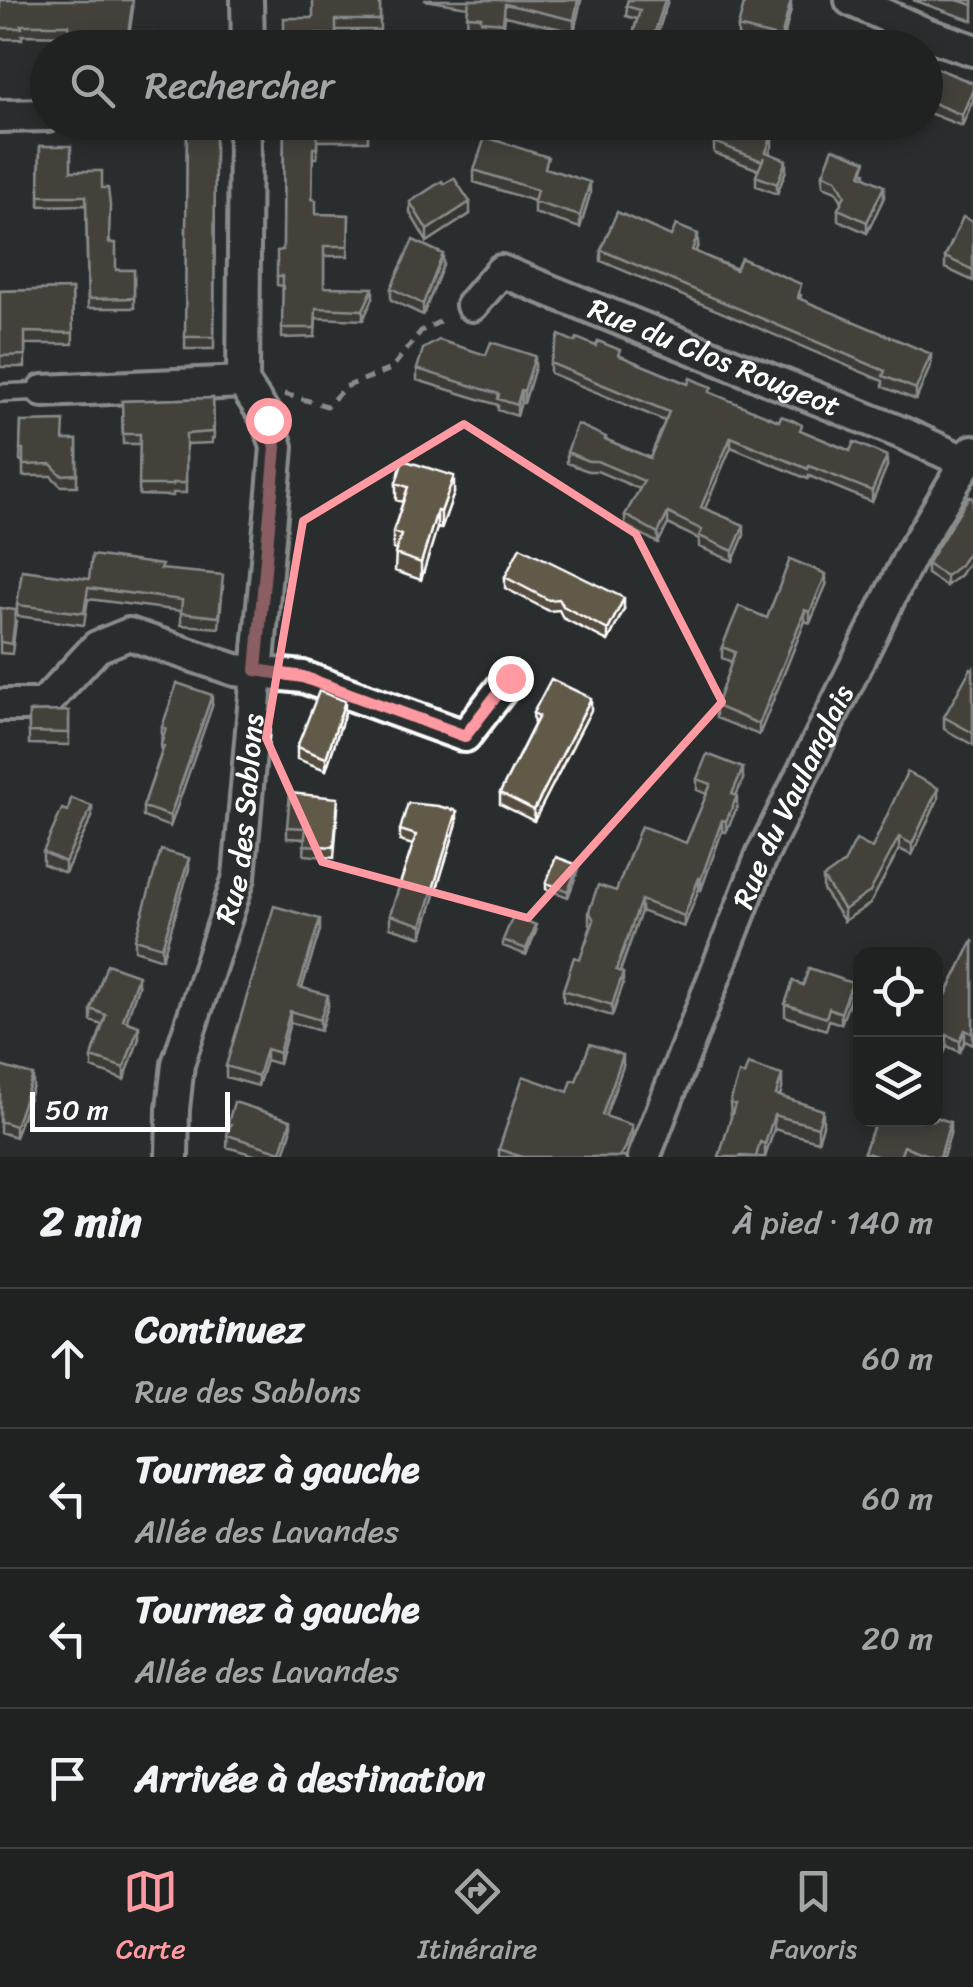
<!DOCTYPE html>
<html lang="fr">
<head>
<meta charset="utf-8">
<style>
  :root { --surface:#202222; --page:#282a2a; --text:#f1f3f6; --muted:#a2a4a5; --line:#3d3f40; --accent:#ff9aa2 }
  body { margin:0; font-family:Sriracha,sans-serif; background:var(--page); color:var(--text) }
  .controls { position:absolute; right:30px; bottom:30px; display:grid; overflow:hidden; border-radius:20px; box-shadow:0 5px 15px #0003 }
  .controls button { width:90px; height:90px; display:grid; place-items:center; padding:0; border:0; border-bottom:2px solid var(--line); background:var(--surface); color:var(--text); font:50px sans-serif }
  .scale { position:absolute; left:30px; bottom:25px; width:200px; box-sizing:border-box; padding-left:10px; border:5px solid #fff; border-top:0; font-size:28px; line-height:35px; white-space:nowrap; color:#fff; -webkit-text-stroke:8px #2a2d2e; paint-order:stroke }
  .stop { position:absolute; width:30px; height:30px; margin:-22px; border:8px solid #ff9aa2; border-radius:50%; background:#fff }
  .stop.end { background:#ff9aa2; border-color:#fff; box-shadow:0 2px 10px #0008 }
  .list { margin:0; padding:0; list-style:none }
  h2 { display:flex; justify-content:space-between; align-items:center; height:130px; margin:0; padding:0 40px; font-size:42px }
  h2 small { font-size:32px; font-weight:400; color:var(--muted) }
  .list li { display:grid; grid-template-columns:65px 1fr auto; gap:30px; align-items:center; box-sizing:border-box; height:140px; padding:0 40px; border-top:2px solid var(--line) }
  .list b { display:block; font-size:38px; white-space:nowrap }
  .list p { margin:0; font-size:32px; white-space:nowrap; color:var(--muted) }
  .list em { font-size:32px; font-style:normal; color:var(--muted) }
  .icon { flex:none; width:55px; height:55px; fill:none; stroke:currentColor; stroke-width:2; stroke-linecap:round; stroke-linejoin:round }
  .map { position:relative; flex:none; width:973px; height:1157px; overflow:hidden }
  .search { position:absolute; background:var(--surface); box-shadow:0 5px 15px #0003; left:30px; right:30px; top:30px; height:110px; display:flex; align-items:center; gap:25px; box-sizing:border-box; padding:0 35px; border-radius:55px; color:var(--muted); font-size:38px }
  .sheet { height:690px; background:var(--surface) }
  nav { display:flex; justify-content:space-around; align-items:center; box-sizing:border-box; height:140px; border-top:2px solid var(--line); background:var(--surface); font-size:28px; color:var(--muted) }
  nav a { display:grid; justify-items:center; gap:5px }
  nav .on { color:var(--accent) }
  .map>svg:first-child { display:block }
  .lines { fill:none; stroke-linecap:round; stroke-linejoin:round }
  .lane-casing { stroke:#fff; stroke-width:22 }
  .street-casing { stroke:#fff; stroke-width:38 }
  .path { stroke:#fff; stroke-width:5; stroke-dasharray:10 8; stroke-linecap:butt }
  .lane { stroke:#2a2d2e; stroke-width:15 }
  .street { stroke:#2a2d2e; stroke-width:30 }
  .wall { fill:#544d40; stroke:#fff; stroke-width:2.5 }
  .shaded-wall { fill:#453f34; stroke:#fff; stroke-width:2.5 }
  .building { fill:#625a4a; stroke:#fff; stroke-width:2.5 }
  .route { stroke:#ff9aa2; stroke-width:12 }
  .marked { fill:none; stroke:#ff9aa2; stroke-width:8; stroke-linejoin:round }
  .labels { text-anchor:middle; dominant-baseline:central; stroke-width:9; stroke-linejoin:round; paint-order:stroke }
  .street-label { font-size:30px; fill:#fff; stroke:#2a2d2e }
</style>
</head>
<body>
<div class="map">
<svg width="973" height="1157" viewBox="0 0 973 1157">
  <rect width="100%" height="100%" fill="#2a2d2e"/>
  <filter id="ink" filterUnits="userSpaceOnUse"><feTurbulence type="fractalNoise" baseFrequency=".01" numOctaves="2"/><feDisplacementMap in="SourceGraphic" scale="20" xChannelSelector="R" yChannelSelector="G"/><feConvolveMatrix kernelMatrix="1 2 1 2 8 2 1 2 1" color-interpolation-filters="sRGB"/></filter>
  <g filter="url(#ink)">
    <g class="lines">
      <defs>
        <path id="lane" d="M0 393 43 391"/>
        <g id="street">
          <path d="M247 0 248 48"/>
          <path d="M851 0 926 34 973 50"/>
          <path d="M0 116 48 115"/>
          <path id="s1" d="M472 305 501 271 902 433 966 462"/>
          <path d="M43 391 243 382"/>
          <path d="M0 705H43L97 647 129 634 235 670 303 677 465 736 510 678"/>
          <path id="s2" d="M172 1157 173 1109 178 1064 239 877 277 447 268 420 243 382 245 122"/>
          <path id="s3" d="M644 1157 762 855 911 554 973 451"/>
        </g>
      </defs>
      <use href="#lane" class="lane-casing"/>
      <use href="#street" class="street-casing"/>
      <path class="path" d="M284 394 327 406 345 387 391 369 421 331 447 318"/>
      <use href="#lane" class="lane"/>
      <use href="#street" class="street"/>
    </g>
    <path class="wall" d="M0 0 133 8 128 44H69V36L22 35V39H0Z
      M380 0V30H336V45L313 44V18Z
      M424 0H581L574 32 505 16 503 35 481 33V29L467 27 468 7Z
      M628 0H668L653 48H629L637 19 626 16Z
      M913 0H973V21Z
      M791 9 781 48 738 37V27Z
      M926 64 973 83 962 126 926 112Z
      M284 122H368V141H317V158H313L312 199 316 214 349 215 348 256H324V287L373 298 363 320 316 318 315 337 282 338 283 286 277 285V276L283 250Z
      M761 131 772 146 769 153 786 170 777 194 756 186V176L759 170 714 153V142Z
      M187 133H215L214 349H185Z
      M40 146 71 171 102 188 110 243 116 270H134V308H88L86 205 39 206Z
      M548 169 590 194 580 228 534 213V201L474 182V170Z
      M866 172 865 177 884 197 867 233 838 220V209L842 201 836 191 823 186V174Z
      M444 184 470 214 427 242 410 213V202Z
      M973 222V281L945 268V257Z
      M671 236 698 245 695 252 801 295 800 299 931 364 916 400 883 387V381L601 261V250Z
      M443 265 423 315 391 300V288Z
      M72 289 73 344H25V367H0V291Z
      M575 342 620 356 887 466 872 502 809 476 808 479 731 447 704 509 744 535 733 561 699 547V539L668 524 658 543 625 525V515L640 489 597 471H588L567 463V452L606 440 650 458 665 421 550 373V363Z
      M486 355 535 367 524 403 521 402 517 416 498 410V405L417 380V369Z
      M213 398 214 438H212V443L186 444V493H173V496L139 495 140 444H123L122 401Z
      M21 422 64 440H77V486H61L51 476H23V461H20Z
      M396 483 454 493 441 529 437 528 421 580 395 571 396 550 393 549V532L403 502 396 500Z
      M927 564 960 575 946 586 927 574Z
      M162 570 223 586 219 628 181 625V611L88 599 84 625 17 616V605L89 579Z
      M505 577 624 609 608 641 563 618 559 610 549 611 505 588Z
      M826 585 810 623 805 621 759 735 716 718V706L732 662 722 658V647L767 618Z
      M0 608 16 621 12 654 0 653Z
      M973 669V745L944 729V717Z
      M212 706 170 827 143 817V807L161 754 162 727Z
      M591 710 534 821 500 804V793L534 725 533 713Z
      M69 711V745L29 744V712Z
      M345 712 326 770 297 759V747Z
      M697 779H743L736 796 737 807 726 832 722 831 701 890 699 889 684 927 641 911 620 972 623 984 612 1016 563 1001V990L580 959 591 926 589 922V911L686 843 707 794 697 790Z
      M938 799 912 855 899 849 870 904 844 921 823 890V878L872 848Z
      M338 808 334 858 304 855 305 839 287 838V827Z
      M68 811 92 817 65 873 43 864V852Z
      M457 823 422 937 390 927V915L413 845 400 841V830Z
      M189 869 162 959 135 950V939Z
      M578 871 568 897 546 889V883Z
      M320 930 302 988 328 1006 320 1031 290 1022 279 1064 266 1060 258 1086 226 1077V1066Z
      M536 931 526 955 503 946V940Z
      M973 940V1045L965 1041 960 1052 947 1046 940 1062 936 1060V1011L946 995Z
      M803 985 852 994 841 1024 829 1020 826 1030 785 1016V1004Z
      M138 986 126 1022 139 1038 124 1080 92 1068V1057L102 1025 91 1021V1009Z
      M0 1066 33 1086 15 1137 0 1132Z
      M623 1066 605 1116 632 1136 626 1157H499V1149L568 1092 576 1081Z
      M782 1089 780 1096 823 1125 818 1141 774 1129 765 1157H719L731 1118 730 1103Z
      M228 1123 291 1131 283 1157H261L227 1147Z
      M950 1134 943 1157H864V1152Z"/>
    <path class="shaded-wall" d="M578 0H581L574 32V20Z
      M665 0H668L653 48H650Z
      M791 0V9L781 48V38Z
      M973 89V100L962 126V115Z
      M772 135V146L766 162V152Z
      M786 160V170L777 194V184Z
      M590 182V194L580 228V216Z
      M884 186V197L867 233V222Z
      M470 202V214L427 242V230Z
      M698 234V245L692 261V250Z
      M443 254V265L423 315V304Z
      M373 288V298L363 320V310Z
      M931 354V364L916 400V389Z
      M535 356V367L524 403V391Z
      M521 390V402L517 416V405Z
      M731 437V447L701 518V507Z
      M887 456V466L872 502V491Z
      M454 476V493L441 529V512Z
      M437 511V528L421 580V563Z
      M668 513V524L658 543V533Z
      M744 525V535L733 561V551Z
      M973 546V556L960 575 946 586V576Z
      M826 574V585L810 623V612Z
      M624 598V609L608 641V630Z
      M805 610V621L759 735V724Z
      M212 695V706L170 827V816Z
      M591 698V710L534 821V810Z
      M345 701V712L326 770V758Z
      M743 768V779L732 805V794Z
      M938 788V799L912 855V844Z
      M737 796V807L726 832V821Z
      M92 806V817L65 873V862Z
      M457 811V823L422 937V925Z
      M722 820V831L701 890V879Z
      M899 837V849L870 904 844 921V910Z
      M189 858V869L162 959V947Z
      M578 865V871L568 897V891Z
      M699 878V889L684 927V916Z
      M641 900V911L616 982V970Z
      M320 919V930L299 997V987Z
      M536 925V931L526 955V949Z
      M623 973V984L612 1016V1005Z
      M138 975V986L123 1032V1020Z
      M852 983V994L841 1024V1013Z
      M328 995V1006L320 1031V1020Z
      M290 1011V1022L279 1064V1053Z
      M139 1026V1038L124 1080V1068Z
      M965 1030V1041L960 1052V1041Z
      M947 1035V1046L940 1062V1051Z
      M266 1049V1060L258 1086V1076Z
      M623 1055V1066L602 1126V1115Z
      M33 1075V1086L15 1137V1126Z
      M782 1075V1089L776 1109V1095Z
      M823 1110V1125L818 1141V1127Z
      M774 1115V1129L765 1157V1144Z
      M291 1120V1131L283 1157H281V1152Z
      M950 1122V1134L943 1157H940Z
      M632 1125V1136L626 1157H620Z"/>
    <path class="building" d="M0 0H133L128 34H69V25H21L22 28H0Z
      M313 0H380V20H336V35L313 34V48H284V18H313Z
      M469 0H578L574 20 505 4 503 23 481 21V17L467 16Z
      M628 0H665L650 48H629L640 10 626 6Z
      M745 0H791L781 38 738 27Z
      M957 0H973V5Z
      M138 32 165 35 164 48H136Z
      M926 64 973 83V89L962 115 926 100Z
      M284 122H368V131H317V148H313L312 199 316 200V214L349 215 348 246H324V287L373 288 363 310 316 308 315 328H282L283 276H277V251L283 250Z
      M722 122H761L758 130 772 135 766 152 786 160 777 184 756 176 764 157 762 161 714 142Z
      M187 133H215L214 337H185Z
      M485 137 548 157 545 168 590 182 580 216 534 202 537 190 474 170Z
      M40 146H71V171H102V188H108L110 205 109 243H116V270H134V298L88 299 86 196H39Z
      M833 148 866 161 861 175 884 186 867 222 838 209 845 195 836 179 823 174Z
      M454 178 470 202 427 230 410 202 442 181 444 184Z
      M617 212 671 236 676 225 698 234 692 250 736 270 741 258 766 269 801 284 798 298 931 354 916 389 883 376 885 371 601 250Z
      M963 217 973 222V270L945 257Z
      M413 240 443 254 423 304 391 288Z
      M72 289 73 333 25 332V355L0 356V291Z
      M559 335 575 342 577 338 596 346 598 341 620 350 618 355 688 384 690 378 701 383 712 387 709 392 779 421 781 416 792 420 802 425 800 430 850 451 854 442 887 456 872 491 809 466 808 469 731 437 701 507 744 525 733 551 699 536 702 530 668 513 658 533 625 515 644 481 597 461H588L567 452 577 424 606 437 605 439 650 458 669 412 550 363Z
      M439 340 486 355 491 342 535 356 524 391 521 390 517 405 498 399 499 394 417 369 423 349Z
      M213 398 214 427 212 428V432L186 434V483H173V485H139L140 434H123L122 401Z
      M64 421 63 440H77V474L61 475 51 464 23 465V449H20L21 422Z
      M403 460 454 476 441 512 437 511 421 563 395 554 401 535 393 532 408 487 396 483Z
      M969 496 973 498V546L960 565 946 576 927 564Z
      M520 547 624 598 608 630 563 606 559 599 549 600 505 577Z
      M92 555 162 565 160 569 223 575 219 617 181 613 182 600 88 588 84 613 17 605 22 570 89 579Z
      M790 559 826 574 810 612 805 610 759 724 716 706 735 652 722 647 739 606 767 618Z
      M0 608 16 610 12 644 0 642Z
      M971 668 973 669V733L944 717Z
      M551 679 591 698 534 810 500 793 539 716 533 713Z
      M177 683 212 695 170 816 143 807 164 746 161 745 166 728 162 727Z
      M319 691 345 701 326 758 297 747Z
      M69 711V733L29 732V712Z
      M707 754 743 768 732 794 737 796 726 821 722 820 701 879 699 878 684 916 641 900 616 970 623 973 612 1005 563 990 574 957 580 959 594 920 589 911 598 885 616 891 641 826 686 843 711 784 697 779Z
      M907 772 938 788 912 844 899 837 870 892 844 910 823 878 844 863 856 840 872 848Z
      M290 793 338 798 334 847 304 845 306 828 287 827Z
      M71 798 92 806 65 862 43 852 62 809 68 811Z
      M408 803 438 806 457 811 422 925 390 915 416 835 400 830Z
      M161 850 189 858 162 947 135 939Z
      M556 857 578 865 568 891 546 883Z
      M274 906 320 919 299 987 328 995 320 1020 290 1011 279 1053 266 1049 258 1076 226 1066Z
      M513 916 536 925 526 949 503 940Z
      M973 940V1034L965 1030 960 1041 947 1035 940 1051 936 1048V1011L944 994 946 995Z
      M107 964 138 975 123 1020 139 1026 124 1068 92 1057 106 1015 91 1009Z
      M809 968 852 983 841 1013 829 1008 826 1018 785 1004 793 981 803 985Z
      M590 1044 623 1055 602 1115 632 1125 626 1147 620 1157H522L499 1149 523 1076 568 1092 572 1080 576 1081Z
      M748 1064 782 1075 776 1095 823 1110 818 1127 774 1115 765 1144 760 1142 756 1157 741 1156V1157H719L735 1104 730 1103 739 1073 744 1075Z
      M0 1066 33 1075 15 1126 0 1121Z
      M234 1102 291 1120 281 1152 227 1135 231 1124 228 1123Z
      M936 1117 950 1122 940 1157H934L904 1146 900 1157H879L864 1152 876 1120H936Z"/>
  </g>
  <g class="lines" filter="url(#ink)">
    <path class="route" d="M268 420 276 447 256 670 303 677 465 736 510 678"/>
  </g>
  <path d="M0 0H973V1157H0ZM464 424 636 534 722 702 528 918 322 862 266 738 303 521Z" fill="#2a2d2e" fill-opacity=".55" fill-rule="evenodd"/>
  <path class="marked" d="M464 424 636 534 722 702 528 918 322 862 266 738 303 521Z"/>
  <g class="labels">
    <g class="street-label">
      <text stroke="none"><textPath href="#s1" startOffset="275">Rue du Clos Rougeot</textPath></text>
      <text stroke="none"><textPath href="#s3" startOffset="390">Rue du Vaulanglais</textPath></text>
      <text stroke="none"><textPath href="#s2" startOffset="348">Rue des Sablons</textPath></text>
    </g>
  </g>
</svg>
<div class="controls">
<button><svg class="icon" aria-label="locate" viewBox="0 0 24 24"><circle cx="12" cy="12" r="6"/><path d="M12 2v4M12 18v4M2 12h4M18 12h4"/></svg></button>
<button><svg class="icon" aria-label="layers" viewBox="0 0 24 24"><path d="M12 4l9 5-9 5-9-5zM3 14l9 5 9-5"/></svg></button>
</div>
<div class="scale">50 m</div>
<div class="stop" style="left:268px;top:420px"></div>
<div class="stop end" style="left:510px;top:678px"></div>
<div class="search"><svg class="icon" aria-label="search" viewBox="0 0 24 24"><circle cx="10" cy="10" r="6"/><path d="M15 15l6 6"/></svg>Rechercher</div>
</div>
<section class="sheet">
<h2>2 min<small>À pied · 140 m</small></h2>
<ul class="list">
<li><svg class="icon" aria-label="ahead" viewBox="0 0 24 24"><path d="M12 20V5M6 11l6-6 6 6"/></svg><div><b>Continuez</b><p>Rue des Sablons</p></div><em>60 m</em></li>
<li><svg class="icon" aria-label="left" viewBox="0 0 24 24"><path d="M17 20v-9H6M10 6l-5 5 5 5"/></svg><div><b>Tournez à gauche</b><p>Allée des Lavandes</p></div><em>60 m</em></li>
<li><svg class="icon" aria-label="left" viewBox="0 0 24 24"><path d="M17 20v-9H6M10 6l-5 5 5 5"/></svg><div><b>Tournez à gauche</b><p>Allée des Lavandes</p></div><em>20 m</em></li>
<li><svg class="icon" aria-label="arrive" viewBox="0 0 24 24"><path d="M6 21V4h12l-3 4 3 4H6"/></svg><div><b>Arrivée à destination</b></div></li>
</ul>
</section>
<nav>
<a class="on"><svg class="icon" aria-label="map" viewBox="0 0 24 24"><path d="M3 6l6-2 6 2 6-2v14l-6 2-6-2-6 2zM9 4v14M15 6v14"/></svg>Carte</a>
<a><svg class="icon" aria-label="directions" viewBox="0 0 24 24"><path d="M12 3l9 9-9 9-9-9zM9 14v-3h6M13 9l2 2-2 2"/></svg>Itinéraire</a>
<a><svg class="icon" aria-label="saved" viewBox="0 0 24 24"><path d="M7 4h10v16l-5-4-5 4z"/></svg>Favoris</a>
</nav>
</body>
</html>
